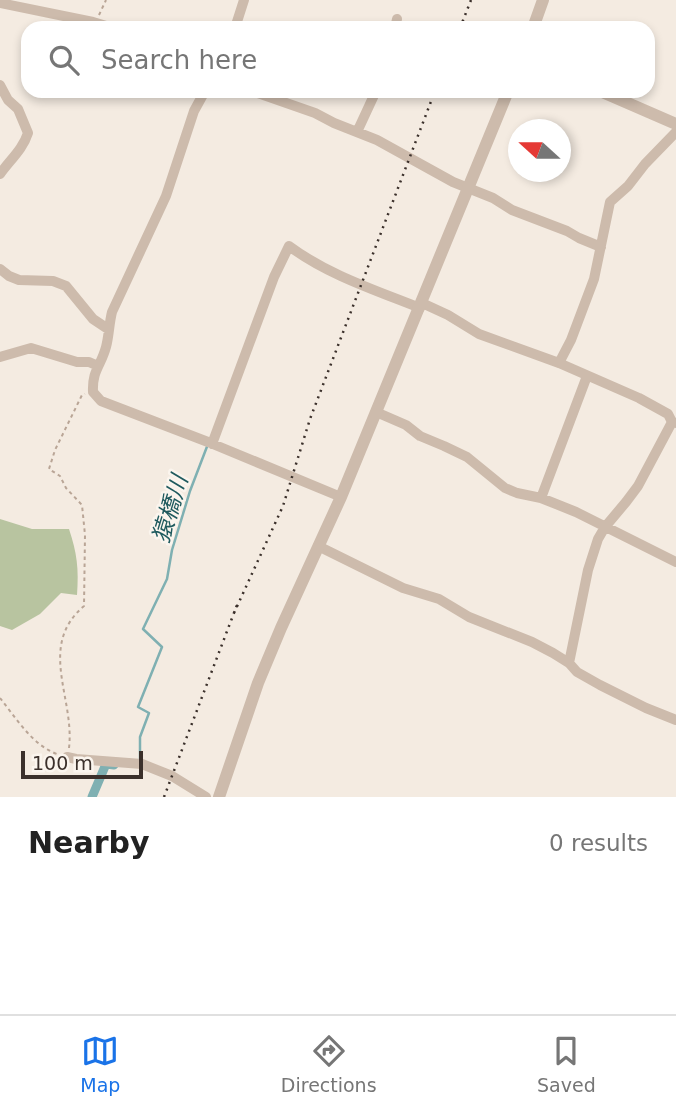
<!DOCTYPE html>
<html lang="en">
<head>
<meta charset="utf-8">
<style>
  :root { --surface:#fff; --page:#f6f6f6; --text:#222; --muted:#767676; --line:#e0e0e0; --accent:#1a73e8 }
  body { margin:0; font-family:"DejaVu Sans","Noto Sans JP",sans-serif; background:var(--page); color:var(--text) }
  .compass { position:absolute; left:508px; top:119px; width:63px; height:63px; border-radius:50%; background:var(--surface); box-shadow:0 4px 10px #0003; rotate:291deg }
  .scale { position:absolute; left:21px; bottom:18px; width:122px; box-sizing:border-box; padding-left:7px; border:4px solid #3b302b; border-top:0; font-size:19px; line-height:24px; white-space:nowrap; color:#3b302b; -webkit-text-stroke:5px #fbf5ee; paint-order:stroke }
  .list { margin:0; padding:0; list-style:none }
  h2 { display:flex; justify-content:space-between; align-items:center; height:91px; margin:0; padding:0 28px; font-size:30px }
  h2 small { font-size:23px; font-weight:400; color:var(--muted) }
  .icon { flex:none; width:38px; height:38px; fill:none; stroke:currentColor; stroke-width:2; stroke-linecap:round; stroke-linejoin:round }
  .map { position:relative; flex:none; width:676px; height:797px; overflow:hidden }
  .search { position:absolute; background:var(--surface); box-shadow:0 4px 10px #0003; left:21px; right:21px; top:21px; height:77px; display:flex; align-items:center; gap:18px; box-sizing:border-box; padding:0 24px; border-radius:21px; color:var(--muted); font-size:26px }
  .sheet { height:217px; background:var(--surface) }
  nav { display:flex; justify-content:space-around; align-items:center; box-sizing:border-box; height:98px; border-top:2px solid var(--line); background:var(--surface); font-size:19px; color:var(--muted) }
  nav a { display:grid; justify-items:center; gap:4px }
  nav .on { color:var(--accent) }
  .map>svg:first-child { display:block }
  .green { fill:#b8c4a0 }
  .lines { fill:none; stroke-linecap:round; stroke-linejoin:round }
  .stream { stroke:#7fb0b2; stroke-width:2.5 }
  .canal { stroke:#7fb0b2; stroke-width:9 }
  .path { stroke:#b9a596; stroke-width:2; stroke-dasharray:3.5 3.5; stroke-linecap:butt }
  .minor { stroke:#cdbbac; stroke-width:10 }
  .tertiary { stroke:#cdbbac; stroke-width:12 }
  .rail { stroke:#3b302b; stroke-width:2.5; stroke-dasharray:2 5; stroke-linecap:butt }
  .labels { text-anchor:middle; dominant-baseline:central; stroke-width:5; stroke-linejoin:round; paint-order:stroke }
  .water-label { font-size:23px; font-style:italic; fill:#1f5a5e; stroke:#fbf5ee }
</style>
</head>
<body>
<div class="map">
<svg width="676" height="797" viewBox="0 0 676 797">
  <rect width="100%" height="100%" fill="#f4ebe1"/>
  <path class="green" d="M0 519 32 529H69C77 553 79 569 77 595L61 593 40 614 12 630 0 626Z"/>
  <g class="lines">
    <path class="stream" d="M140 761V737L149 713 138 707 162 647 143 629 167 579 172 550 190 491 208 444"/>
    <path class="canal" d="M92 797 106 764 114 765"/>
    <path class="path" d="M99 15 106 0
      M0 698C16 718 32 745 57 754
      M69 748C75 698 37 646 84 606L85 535 82 505 66 488 60 476 49 469 55 450 82 395 85 394"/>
    <path class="minor" d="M0 3 93 22 113 28
      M235 28 244 0
      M395 28 397 19
      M0 85 8 100 18 109 28 133C23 149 10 160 0 174
      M205 91 194 111 166 196 112 312C109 324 109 336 106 347 101 366 92 370 93 392L101 401 208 442 341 497
      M252 91 315 113 334 123 377 140 453 182 493 198 512 210 567 231 579 238 601 247
      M357 132 376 91
      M0 269 9 276 19 280 53 281 66 286 93 319 108 329
      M422 303 448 315 479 334 559 363 639 398 668 414 672 422 676 423
      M0 357 31 348 77 362H89L98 366
      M559 363 571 340 594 279 610 202 628 186 645 164 676 132
      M376 412 406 425 420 436 444 446 467 457 505 488 517 493 541 498 576 512 676 562
      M212 444 274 277 289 246C328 275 375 290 420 308
      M541 498 587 376
      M318 546 403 588 439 599 469 617 532 642 553 653 569 663 577 672 600 685 646 708 676 720
      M569 663 588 570 598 539 605 527 626 502 638 486 672 422
      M67 757 76 759 142 764 172 776 206 797"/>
    <path class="tertiary" d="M533 28 543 0
      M600 91 676 124
      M219 797 258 683 281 628 341 497 508 91"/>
    <path class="rail" d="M460 28 471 0
      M234 613 283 506 310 419 435 91
      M164 797 237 605"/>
  </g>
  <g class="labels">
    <g class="water-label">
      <text transform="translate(170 509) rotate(-73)">猿橋川</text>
    </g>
  </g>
</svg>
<svg class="compass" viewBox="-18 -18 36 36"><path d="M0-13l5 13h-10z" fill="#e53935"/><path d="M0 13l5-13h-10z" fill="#767676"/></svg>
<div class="scale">100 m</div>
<div class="search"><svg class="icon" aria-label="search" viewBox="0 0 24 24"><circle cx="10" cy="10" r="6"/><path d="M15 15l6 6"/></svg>Search here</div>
</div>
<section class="sheet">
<h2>Nearby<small>0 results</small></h2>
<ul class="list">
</ul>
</section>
<nav>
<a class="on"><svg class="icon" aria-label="map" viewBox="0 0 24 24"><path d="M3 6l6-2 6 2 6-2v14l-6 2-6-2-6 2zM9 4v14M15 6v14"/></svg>Map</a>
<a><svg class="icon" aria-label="directions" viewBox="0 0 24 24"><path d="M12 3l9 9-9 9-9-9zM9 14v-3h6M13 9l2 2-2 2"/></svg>Directions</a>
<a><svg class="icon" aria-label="saved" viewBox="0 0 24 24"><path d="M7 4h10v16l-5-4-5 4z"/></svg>Saved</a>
</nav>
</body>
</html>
